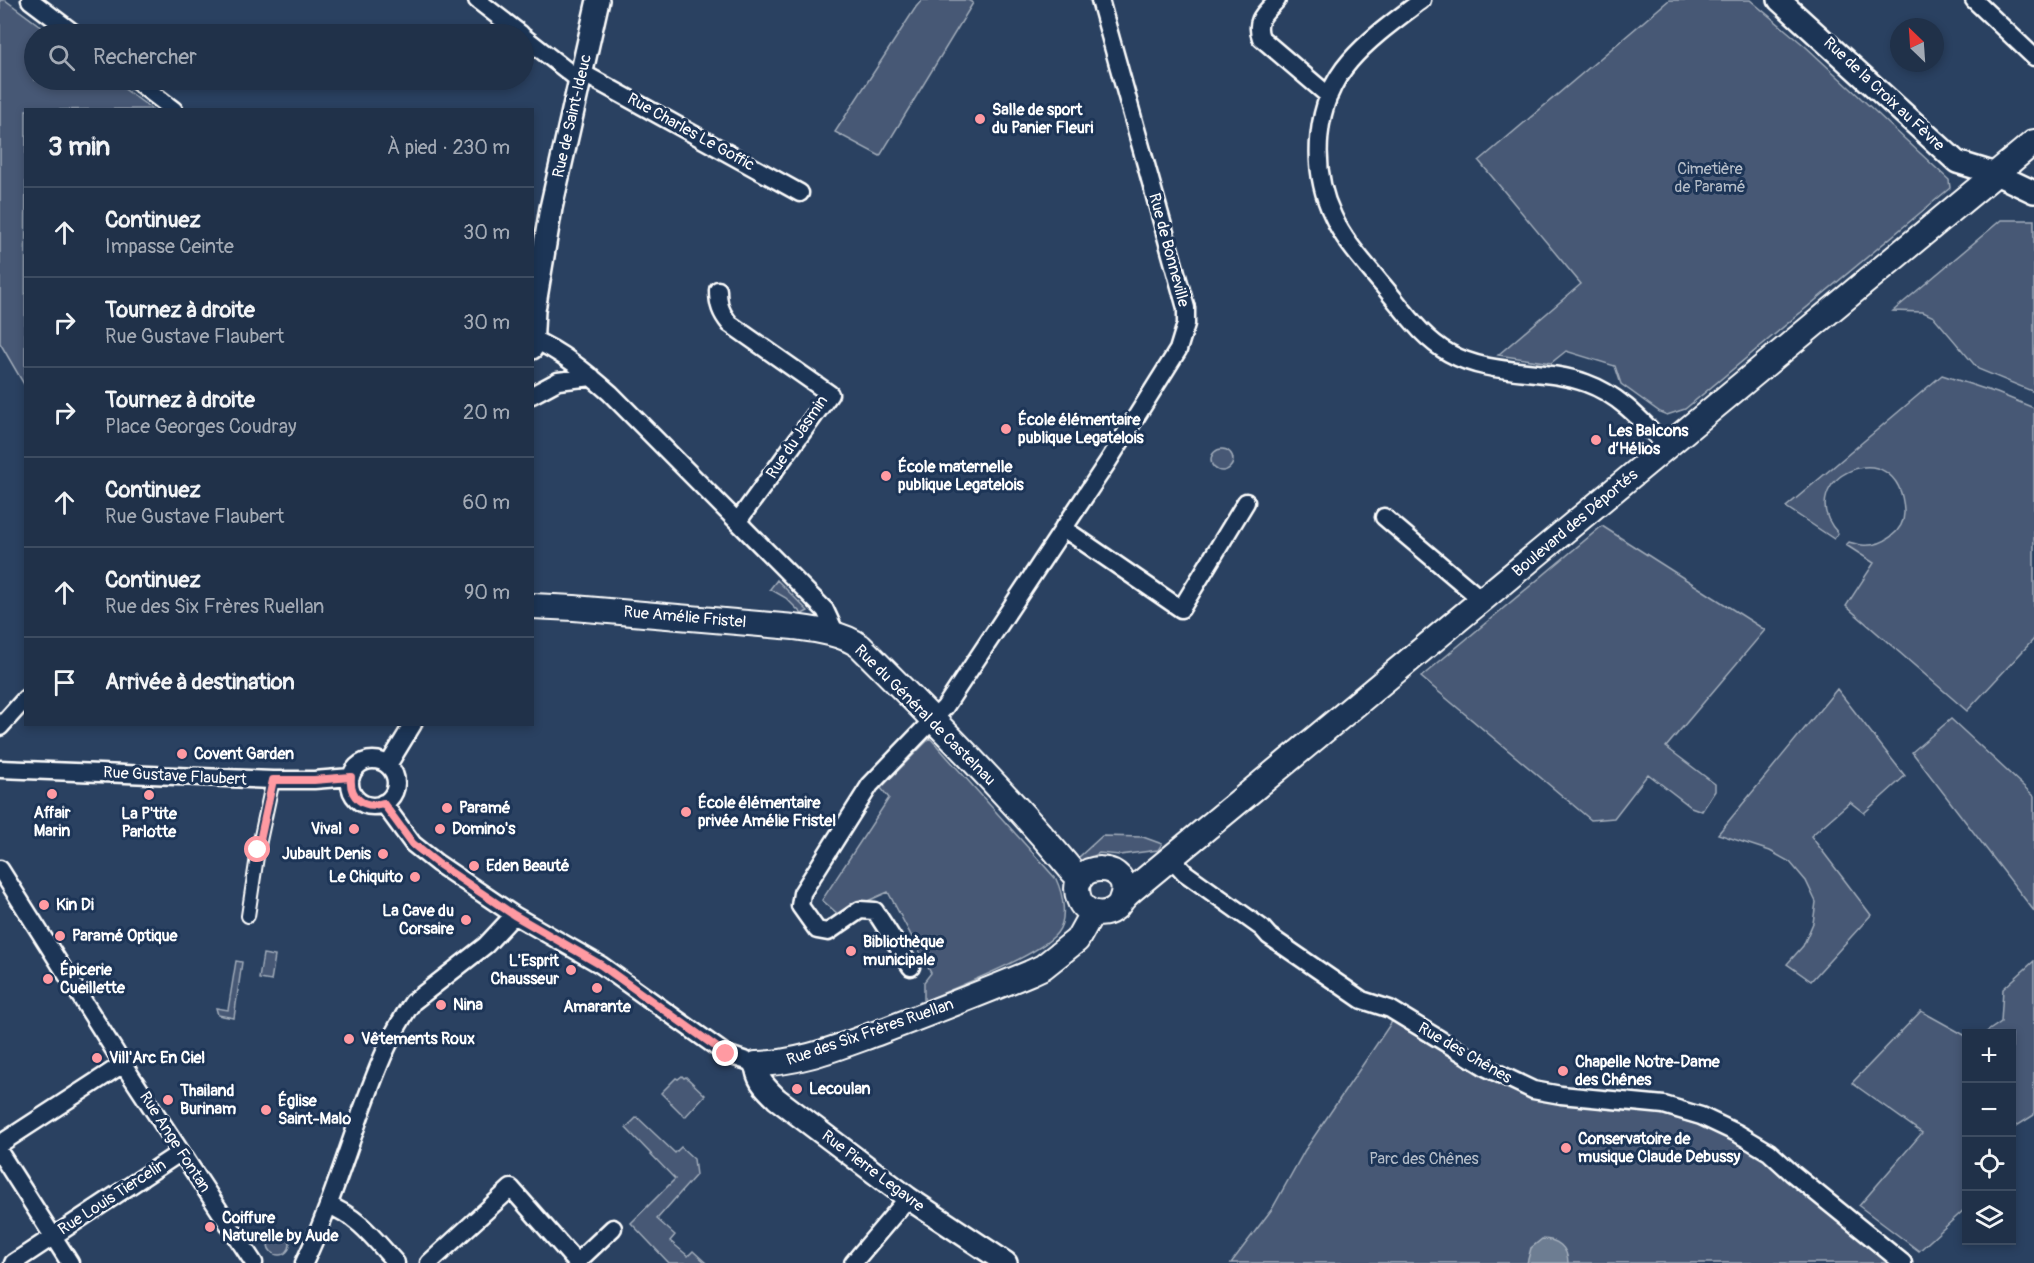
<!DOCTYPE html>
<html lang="fr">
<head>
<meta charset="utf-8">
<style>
  :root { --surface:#203149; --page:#2d3d53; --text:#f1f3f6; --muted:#a2a9b4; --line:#3d4c61 }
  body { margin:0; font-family:Pangolin,sans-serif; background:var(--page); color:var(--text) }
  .controls { position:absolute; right:18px; bottom:18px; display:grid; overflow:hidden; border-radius:0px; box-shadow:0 3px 9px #0003 }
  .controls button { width:54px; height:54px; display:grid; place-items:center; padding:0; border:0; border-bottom:2px solid var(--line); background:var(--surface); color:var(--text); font:30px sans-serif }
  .compass { position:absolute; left:1890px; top:18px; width:54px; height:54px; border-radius:50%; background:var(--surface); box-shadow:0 3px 9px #0003; rotate:335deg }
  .stop { position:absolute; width:18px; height:18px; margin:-14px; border:4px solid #ff9aa2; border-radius:50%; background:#fff }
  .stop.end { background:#ff9aa2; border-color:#fff; box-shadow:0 2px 6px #0008 }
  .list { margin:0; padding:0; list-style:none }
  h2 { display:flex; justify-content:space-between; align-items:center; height:78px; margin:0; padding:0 24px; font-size:26px }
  h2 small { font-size:20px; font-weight:400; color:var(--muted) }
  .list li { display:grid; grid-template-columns:39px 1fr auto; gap:18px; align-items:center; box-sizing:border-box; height:90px; padding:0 24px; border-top:2px solid var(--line) }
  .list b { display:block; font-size:22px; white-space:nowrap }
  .list p { margin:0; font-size:20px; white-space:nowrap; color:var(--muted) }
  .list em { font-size:20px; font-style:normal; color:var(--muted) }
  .icon { flex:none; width:33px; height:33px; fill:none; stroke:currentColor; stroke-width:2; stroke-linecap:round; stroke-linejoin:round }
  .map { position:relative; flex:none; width:2034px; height:1263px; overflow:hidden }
  .search { position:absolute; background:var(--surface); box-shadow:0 3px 9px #0003; left:24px; top:24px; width:510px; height:66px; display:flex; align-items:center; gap:15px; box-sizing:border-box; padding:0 21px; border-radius:33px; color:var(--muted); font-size:22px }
  .panel { position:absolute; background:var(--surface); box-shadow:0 3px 9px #0003; left:24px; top:108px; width:510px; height:618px; border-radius:0px }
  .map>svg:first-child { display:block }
  .green { fill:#465975; stroke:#a2acba; stroke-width:1.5 }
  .water { fill:#6d7d92; stroke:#a7b1be; stroke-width:1.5 }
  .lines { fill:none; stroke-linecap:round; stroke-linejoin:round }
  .pedestrian-casing { stroke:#fff; stroke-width:16 }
  .minor-casing { stroke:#fff; stroke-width:21 }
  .tertiary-casing { stroke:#fff; stroke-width:26 }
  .secondary-casing { stroke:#fff; stroke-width:28 }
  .pedestrian { stroke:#1d3557; stroke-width:12 }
  .minor { stroke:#1d3557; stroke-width:16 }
  .tertiary { stroke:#1d3557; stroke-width:21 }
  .secondary { stroke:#1d3557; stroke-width:24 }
  .route { stroke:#ff9aa2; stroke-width:8 }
  .poi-dot { fill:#ff9aa2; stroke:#1d3557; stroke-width:2 }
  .labels { text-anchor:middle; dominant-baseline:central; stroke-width:6; stroke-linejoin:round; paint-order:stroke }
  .street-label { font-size:16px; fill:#fff; stroke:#1d3557 }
  .poi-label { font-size:16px; font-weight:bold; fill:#fff; stroke:#1d3557; text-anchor:start }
  .park-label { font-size:16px; fill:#b5bdc8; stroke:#1d3557 }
</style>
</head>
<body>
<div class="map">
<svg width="2034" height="1263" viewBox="0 0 2034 1263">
  <rect width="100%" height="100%" fill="#2a4161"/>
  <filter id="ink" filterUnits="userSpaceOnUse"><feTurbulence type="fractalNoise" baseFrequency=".0167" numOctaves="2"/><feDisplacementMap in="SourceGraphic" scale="12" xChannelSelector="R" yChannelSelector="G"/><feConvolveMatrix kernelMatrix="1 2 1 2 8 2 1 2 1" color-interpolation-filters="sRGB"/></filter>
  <g filter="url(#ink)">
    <path class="green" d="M0 0H5L51 34H34V80H112L152 109 26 110 25 386 0 343Z
      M922 0H968L973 3 880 156 835 132 916 7Z
      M1669 0H1750L1806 47 1949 180 1950 188 1685 409 1667 415 1660 412 1621 384 1615 366 1566 351 1551 363 1498 355 1581 284 1479 161Z
      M2001 220H2034V392L1978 369 1934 317 1923 312 1893 311Z
      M1942 375 1997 393 2034 408V639L1967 711 1846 606 1874 563 1846 545 1849 542C1853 543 1858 545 1862 545 1882 547 1905 532 1904 511 1900 427 1788 480 1838 533L1834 539 1786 507Z
      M1211 460a11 11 0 1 1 22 0a11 11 0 1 1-22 0Z
      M1602 526 1765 630 1666 747 1715 784V791L1702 811 1691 807 1648 774 1614 818 1591 820 1421 677Z
      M777 580 808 611 802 614 786 598 770 589Z
      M1837 689 1905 776 1864 813 1850 802 1811 836 1871 915 1811 981 1787 964 1803 946 1813 923 1816 902 1806 881 1790 862 1770 851 1718 834Z
      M1951 719 2034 796V911L1912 752Z
      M930 738 1056 879C1063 894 1068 919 1057 933 1039 956 954 988 924 1001V982L931 973 888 892 838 914 822 900 889 798 881 788Z
      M1102 836 1143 837 1162 844 1158 850 1120 855 1099 853 1081 864 1078 858Z
      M263 954 275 956 271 981 259 979Z
      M236 961 242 962 234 1018 218 1015 216 1008 228 1010Z
      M2034 961V1115L2012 1129V1034L1985 1033 2001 1022 2003 989Z
      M1921 1011 1966 1036V1208L1919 1251 1859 1206 1922 1133 1852 1083Z
      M1395 1017 1488 1077 1533 1099 1656 1113 1710 1128 1786 1171 1894 1263H1231L1272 1209 1305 1150Z
      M682 1076 684 1078 686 1077 705 1095 685 1117 661 1093 676 1078 678 1079Z
      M637 1117 675 1153 681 1147 694 1159 696 1175 657 1219 675 1235 670 1241 688 1256 693 1251 706 1263H669L631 1223 675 1179 626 1128Z
      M268 1244a11 11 0 1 1 22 0a11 11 0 1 1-22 0Z"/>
    <path class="water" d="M1542 1239C1557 1239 1568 1247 1568 1263H1527L1531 1248Z"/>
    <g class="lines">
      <defs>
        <path id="pedestrian" d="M248 916 258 850 273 780"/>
        <path id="minor" d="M30 0 75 34
          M477 0 521 34
          M1277 0C1265 13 1254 20 1261 38L1329 96
          M1422 0C1397 19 1371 37 1350 61 1314 102 1310 168 1333 216 1344 241 1363 261 1380 282 1402 307 1420 337 1449 353 1492 377 1542 367 1586 383 1620 395 1643 422 1667 447
          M1974 0 2034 57
          M524 37 574 76H588L800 193
          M135 80 174 110
          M718 290C718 305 721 313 730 324L830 394 738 521
          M532 339C561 351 587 373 610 393L825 610 837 636
          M532 395 558 381 592 377
          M1384 517 1482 600
          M1063 528 1181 609 1246 502
          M0 727 26 698
          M350 783a23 23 0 1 1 46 0a23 23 0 1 1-46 0Z
          M388 765 413 724
          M0 769 273 780H314L351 777
          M383 803 413 844 437 863 514 915 601 965 726 1054 756 1064
          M1171 858 1185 873 1262 928 1269 936 1362 1000 1390 1009 1487 1068 1533 1090 1561 1095 1664 1105 1701 1116 1737 1133 1769 1152 1792 1173 1903 1263
          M0 869 123 1064 254 1263
          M911 967 875 911 860 910 828 932 817 930 800 906 802 893 870 785 945 707 1109 460 1178 350 1186 324V308L1100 0
          M0 1144 123 1064
          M0 1153 70 1263
          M328 1205C359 1217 374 1239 396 1263
          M13 1263 181 1152
          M304 1263C327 1215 343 1163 361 1113 375 1075 389 1035 413 1002L486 945 514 915
          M429 1263 511 1188 577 1263
          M576 1263 613 1228
          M853 1263 908 1198"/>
        <path id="tertiary" d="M1779 0 1957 162 1996 174 2034 192
          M532 348 534 310 551 208 598 0
          M756 1064C757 1081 766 1088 777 1099L908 1198 1006 1263"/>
        <path id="secondary" d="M532 606 574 608 794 627C816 630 842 633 860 646 933 719 1007 793 1073 872L1082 877
          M1121 900C1138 860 1065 858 1079 899 1084 913 1102 918 1114 909 1118 907 1120 902 1123 899 1127 894 1132 890 1137 886L2034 142
          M756 1064C801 1063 838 1047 880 1032 930 1013 980 994 1030 973L1043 967 1077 940 1092 913"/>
      </defs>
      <use href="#pedestrian" class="pedestrian-casing"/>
      <use href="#minor" class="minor-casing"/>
      <use href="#tertiary" class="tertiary-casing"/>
      <use href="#secondary" class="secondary-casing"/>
      <use href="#pedestrian" class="pedestrian"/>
      <use href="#minor" class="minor"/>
      <use href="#tertiary" class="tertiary"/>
      <use href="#secondary" class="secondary"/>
    </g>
  </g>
  <g class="lines" filter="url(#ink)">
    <path class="route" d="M258 850 273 780H314L351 777C349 798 364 809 383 803L413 844 437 863 514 915 601 965 726 1054"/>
  </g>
  <g class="poi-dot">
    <circle cx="980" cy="119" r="6"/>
    <circle cx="1006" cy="429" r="6"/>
    <circle cx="1596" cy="440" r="6"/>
    <circle cx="886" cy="476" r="6"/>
    <circle cx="182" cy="754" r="6"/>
    <circle cx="52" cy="794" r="6"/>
    <circle cx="149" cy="795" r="6"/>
    <circle cx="447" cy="808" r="6"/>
    <circle cx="686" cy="812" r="6"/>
    <circle cx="354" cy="829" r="6"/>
    <circle cx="440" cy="829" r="6"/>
    <circle cx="383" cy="854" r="6"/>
    <circle cx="474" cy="866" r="6"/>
    <circle cx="415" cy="877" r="6"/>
    <circle cx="44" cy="905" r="6"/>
    <circle cx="466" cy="920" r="6"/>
    <circle cx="60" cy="936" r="6"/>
    <circle cx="851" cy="951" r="6"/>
    <circle cx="571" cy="970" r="6"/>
    <circle cx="48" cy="979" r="6"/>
    <circle cx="597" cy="988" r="6"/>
    <circle cx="441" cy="1005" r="6"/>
    <circle cx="349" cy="1039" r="6"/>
    <circle cx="97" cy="1058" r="6"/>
    <circle cx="1563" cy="1071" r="6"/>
    <circle cx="797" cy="1089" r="6"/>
    <circle cx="168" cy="1100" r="6"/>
    <circle cx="266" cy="1110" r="6"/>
    <circle cx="1566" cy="1148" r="6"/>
    <circle cx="210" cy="1227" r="6"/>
  </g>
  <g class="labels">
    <g class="street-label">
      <text transform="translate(1884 94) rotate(43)">Rue de la Croix au Fèvre</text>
      <text transform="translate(572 116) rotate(-77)">Rue de Saint-Ideuc</text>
      <text transform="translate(691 132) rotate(29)">Rue Charles Le Goffic</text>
      <text transform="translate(1169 250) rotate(75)">Rue de Bonneville</text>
      <text transform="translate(797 437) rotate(-56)">Rue du Jasmin</text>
      <text transform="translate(1575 523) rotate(-40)">Boulevard des Déportés</text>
      <text transform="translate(685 617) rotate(5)">Rue Amélie Fristel</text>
      <text transform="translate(925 715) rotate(45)">Rue du Général de Castelnau</text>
      <text transform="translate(175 776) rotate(3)">Rue Gustave Flaubert</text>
      <text transform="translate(870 1032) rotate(-19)">Rue des Six Frères Ruellan</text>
      <text transform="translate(1465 1053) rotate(30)">Rue des Chênes</text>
      <text transform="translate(175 1142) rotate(57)">Rue Ange Fontan</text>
      <text transform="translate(873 1171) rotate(37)">Rue Pierre Legavre</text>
      <text transform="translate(112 1197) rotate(-33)">Rue Louis Tiercelin</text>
    </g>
    <g class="poi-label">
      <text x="992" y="110">Salle de sport<tspan x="992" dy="18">du Panier Fleuri</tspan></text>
      <text x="1018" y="420">École élémentaire<tspan x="1018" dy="18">publique Legatelois</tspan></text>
      <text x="1608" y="431">Les Balcons<tspan x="1608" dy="18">d’Hélios</tspan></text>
      <text x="898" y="467">École maternelle<tspan x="898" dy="18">publique Legatelois</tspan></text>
      <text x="194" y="754">Covent Garden</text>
      <text x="698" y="803">École élémentaire<tspan x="698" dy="18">privée Amélie Fristel</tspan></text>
      <text x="459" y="808">Paramé</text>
      <text x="52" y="813" text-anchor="middle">Affair<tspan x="52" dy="18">Marin</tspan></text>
      <text x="149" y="814" text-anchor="middle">La P'tite<tspan x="149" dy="18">Parlotte</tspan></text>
      <text x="342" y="829" text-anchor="end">Vival</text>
      <text x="452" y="829">Domino's</text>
      <text x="371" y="854" text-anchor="end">Jubault Denis</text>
      <text x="486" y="866">Eden Beauté</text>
      <text x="403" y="877" text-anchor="end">Le Chiquito</text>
      <text x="56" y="905">Kin Di</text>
      <text x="454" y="911" text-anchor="end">La Cave du<tspan x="454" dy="18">Corsaire</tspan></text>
      <text x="72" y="936">Paramé Optique</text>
      <text x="863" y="942">Bibliothèque<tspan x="863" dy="18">municipale</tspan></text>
      <text x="559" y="961" text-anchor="end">L'Esprit<tspan x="559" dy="18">Chausseur</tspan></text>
      <text x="60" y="970">Épicerie<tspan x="60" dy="18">Cueillette</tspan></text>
      <text x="453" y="1005">Nina</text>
      <text x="597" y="1007" text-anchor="middle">Amarante</text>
      <text x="361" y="1039">Vêtements Roux</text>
      <text x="109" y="1058">Vill'Arc En Ciel</text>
      <text x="1575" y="1062">Chapelle Notre-Dame<tspan x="1575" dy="18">des Chênes</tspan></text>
      <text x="809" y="1089">Lecoulan</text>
      <text x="180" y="1091">Thailand<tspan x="180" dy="18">Burinam</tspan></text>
      <text x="278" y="1101">Église<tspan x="278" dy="18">Saint-Malo</tspan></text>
      <text x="1578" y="1139">Conservatoire de<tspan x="1578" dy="18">musique Claude Debussy</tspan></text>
      <text x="222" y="1218">Coiffure<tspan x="222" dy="18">Naturelle by Aude</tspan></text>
    </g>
    <g class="park-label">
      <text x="1710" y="169">Cimetière<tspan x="1710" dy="18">de Paramé</tspan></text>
      <text x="1424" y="1159">Parc des Chênes</text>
    </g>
  </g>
</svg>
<div class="controls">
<button>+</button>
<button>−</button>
<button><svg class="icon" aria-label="locate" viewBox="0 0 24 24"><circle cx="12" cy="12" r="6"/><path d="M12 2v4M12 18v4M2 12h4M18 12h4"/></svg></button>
<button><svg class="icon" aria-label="layers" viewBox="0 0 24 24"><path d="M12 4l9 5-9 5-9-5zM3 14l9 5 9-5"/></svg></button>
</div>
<svg class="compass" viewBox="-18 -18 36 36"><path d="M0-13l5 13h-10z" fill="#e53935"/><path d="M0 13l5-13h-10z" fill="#a2a9b4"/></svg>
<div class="stop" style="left:258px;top:850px"></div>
<div class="stop end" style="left:726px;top:1054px"></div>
<div class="search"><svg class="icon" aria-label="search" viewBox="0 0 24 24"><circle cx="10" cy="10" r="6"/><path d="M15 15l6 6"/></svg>Rechercher</div>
<section class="panel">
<h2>3 min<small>À pied · 230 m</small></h2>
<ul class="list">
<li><svg class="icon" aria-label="ahead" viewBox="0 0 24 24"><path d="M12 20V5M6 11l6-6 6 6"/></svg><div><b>Continuez</b><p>Impasse Ceinte</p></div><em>30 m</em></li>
<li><svg class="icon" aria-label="right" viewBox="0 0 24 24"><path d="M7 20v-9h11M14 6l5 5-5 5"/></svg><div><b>Tournez à droite</b><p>Rue Gustave Flaubert</p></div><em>30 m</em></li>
<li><svg class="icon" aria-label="right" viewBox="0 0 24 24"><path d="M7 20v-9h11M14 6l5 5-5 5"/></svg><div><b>Tournez à droite</b><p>Place Georges Coudray</p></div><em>20 m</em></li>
<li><svg class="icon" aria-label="ahead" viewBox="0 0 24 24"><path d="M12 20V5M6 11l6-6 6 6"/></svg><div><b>Continuez</b><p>Rue Gustave Flaubert</p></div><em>60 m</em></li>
<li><svg class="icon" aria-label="ahead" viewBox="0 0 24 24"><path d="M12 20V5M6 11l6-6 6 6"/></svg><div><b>Continuez</b><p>Rue des Six Frères Ruellan</p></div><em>90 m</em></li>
<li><svg class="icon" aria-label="arrive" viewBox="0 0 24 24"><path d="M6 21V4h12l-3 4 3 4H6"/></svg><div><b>Arrivée à destination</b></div></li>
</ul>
</section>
</div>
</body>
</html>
